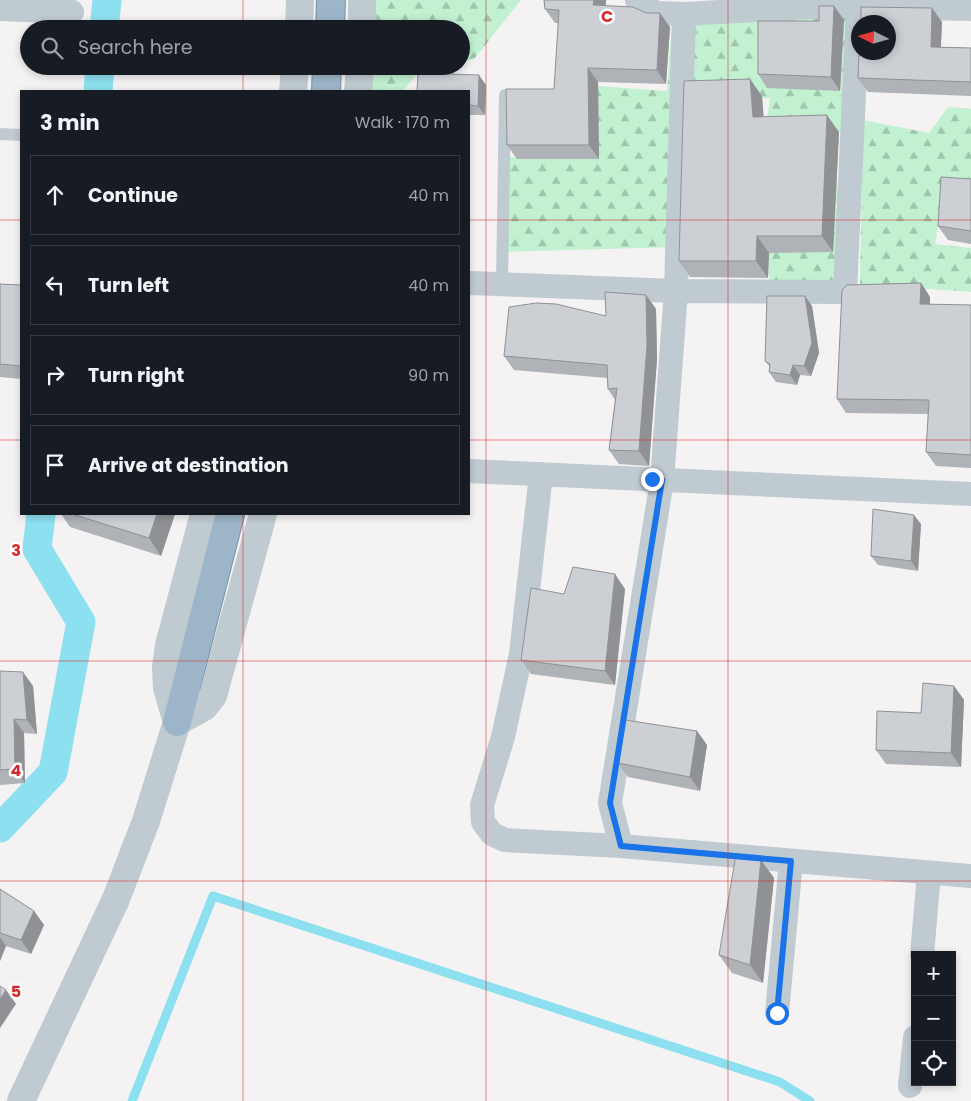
<!DOCTYPE html>
<html lang="en">
<head>
<meta charset="utf-8">
<style>
  :root { --surface:#171b24; --page:#20242c; --text:#f1f3f6; --muted:#9ea1a6; --line:#363941 }
  body { margin:0; font-family:Poppins,sans-serif; background:var(--page); color:var(--text) }
  .controls { position:absolute; right:15px; bottom:15px; display:grid; overflow:hidden; border-radius:0px; box-shadow:0 2px 8px #0003 }
  .controls button { width:45px; height:45px; display:grid; place-items:center; padding:0; border:0; border-bottom:1px solid var(--line); background:var(--surface); color:var(--text); font:25px sans-serif }
  .compass { position:absolute; left:851px; top:15px; width:45px; height:45px; border-radius:50%; background:var(--surface); box-shadow:0 2px 8px #0003; rotate:275deg }
  .stop { position:absolute; width:15px; height:15px; margin:-11px; border:4px solid #1a73e8; border-radius:50%; background:#fff }
  .stop.end { background:#1a73e8; border-color:#fff; box-shadow:0 1px 5px #0008 }
  .list { margin:0; padding:0; list-style:none }
  h2 { display:flex; justify-content:space-between; align-items:center; height:65px; margin:0; padding:0 20px; font-size:21px }
  h2 small { font-size:16px; font-weight:400; color:var(--muted) }
  .list li { display:grid; grid-template-columns:32px 1fr auto; gap:15px; align-items:center; box-sizing:border-box; height:80px; margin:0 10px 10px; padding:0 10px; border:1px solid var(--line); border-radius:0px }
  .list b { display:block; font-size:19px; white-space:nowrap }
  .list em { font-size:16px; font-style:normal; color:var(--muted) }
  .icon { flex:none; width:28px; height:28px; fill:none; stroke:currentColor; stroke-width:2; stroke-linecap:round; stroke-linejoin:round }
  .map { position:relative; flex:none; width:971px; height:1101px; overflow:hidden }
  .search { position:absolute; background:var(--surface); box-shadow:0 2px 8px #0003; left:20px; top:20px; width:450px; height:55px; display:flex; align-items:center; gap:12px; box-sizing:border-box; padding:0 18px; border-radius:28px; color:var(--muted); font-size:19px }
  .panel { position:absolute; background:var(--surface); box-shadow:0 2px 8px #0003; left:20px; top:90px; width:450px; height:425px; border-radius:0px }
  .map>svg:first-child { display:block }
  .forest { fill:url(#forest-firs) }
  .lines { fill:none; stroke-linecap:round; stroke-linejoin:round }
  .stream { stroke:#8de0ef; stroke-width:9 }
  .canal { stroke:#8de0ef; stroke-width:29 }
  .trunk-casing { stroke:#7492ad; stroke-width:30 }
  .service { stroke:#c0cad1; stroke-width:12 }
  .minor { stroke:#c0cad1; stroke-width:24 }
  .tertiary { stroke:#c0cad1; stroke-width:28 }
  .trunk { stroke:#9db5c8; stroke-width:28 }
  .wall { fill:#afb2b6 }
  .shaded-wall { fill:#8f9194 }
  .building { fill:#cccfd4; stroke:#8f9194 }
  .route { stroke:#1a73e8; stroke-width:6 }
  .grid { fill:none; stroke:#d62828; stroke-width:1; stroke-opacity:0.55 }
  .grid-label { font-size:16px; text-anchor:middle; font-weight:bold; fill:#d62828; stroke:#fff; stroke-width:5; stroke-linejoin:round; paint-order:stroke }
</style>
</head>
<body>
<div class="map">
<svg width="971" height="1101" viewBox="0 0 971 1101">
  <defs>
    <pattern id="forest-firs" width="22" height="20" patternUnits="userSpaceOnUse" patternTransform="scale(1.25)"><rect width="22" height="20" fill="#c1f1d1"/><path d="M5 1l3.5 6h-7zM16 11l3.5 6h-7z" fill="#9fc6ad"/></pattern>
  </defs>
  <rect width="100%" height="100%" fill="#f4f2f2"/>
  <path class="forest" d="M362 0H521L475 58 461 62V29H363Z
    M858 12 845 292 769 291V253L842 204 766 208V183L840 186 842 132 765 133 770 98H689L688 13Z
    M672 23 677 247 502 252 504 157 599 159 598 86 667 91Z
    M363 66H447L416 75 403 91H363Z
    M948 107 971 109V192L944 191 935 244 971 248V292L860 284 863 120 929 133Z"/>
  <g class="lines">
    <path class="stream" d="M132 1101 213 896 780 1082 810 1101"/>
    <path class="canal" d="M104 29 107 0
      M98 91 100 66
      M0 828 53 772 81 622 37 549 41 514"/>
    <defs>
      <path id="trunk" d="M330 29 331 0
        M326 91 327 66
        M177 722 230 514"/>
    </defs>
    <use href="#trunk" class="trunk-casing"/>
    <path class="service" d="M0 134 21 135
      M502 283 505 95"/>
    <path class="minor" d="M637 0 638 3 657 13 684 14 829 6 971 9
      M0 9 72 12
      M469 283 676 291 845 292 858 7
      M469 471 971 494
      M541 474 521 654 503 737 482 805 483 822 492 834 505 840 621 846 971 876
      M621 846 610 803 662 480 676 291 684 14
      M922 955 929 873
      M777 1013 791 861
      M910 1086 915 1037"/>
    <path class="tertiary" d="M299 29 300 0
      M362 29V0
      M293 91 295 66
      M358 91 360 66
      M177 722 204 707 213 696 263 514
      M21 1101 116 899 146 821 177 722 167 688 166 667 169 645 204 514"/>
    <use href="#trunk" class="trunk"/>
  </g>
  <path class="wall" d="M544 0H606V5L670 27 666 84 598 82 599 159H517L507 145 554 89 559 23H555L545 9Z
    M834 6 844 20 840 91 767 88 758 74 819 21Z
    M942 22 941 47 971 48V96L868 92 858 78Z
    M486 85 485 115H469V91Z
    M762 96 763 117 839 132 833 252 769 253 768 278 690 277 679 261Z
    M971 179V244L948 240 938 226Z
    M921 283 930 297V304L971 305V468L936 466 926 452 928 414 846 413 837 399Z
    M0 284 21 285V379L0 377Z
    M646 295 656 309 657 359 649 466 619 464 609 450 615 400 608 389 607 378 514 370 504 356 606 316Z
    M805 296 812 306 819 353 811 376 800 375 797 385 776 382 769 372 770 367 765 361Z
    M61 514H175L161 556 70 527Z
    M921 524 918 571 878 565 871 556Z
    M625 589 615 685 531 674 521 660 564 594Z
    M0 671 33 686 37 734 24 733 25 783 0 785Z
    M954 686 964 700 961 767 886 764 876 750Z
    M697 731 707 745 700 791 628 777 618 763Z
    M761 860 774 878 763 983 732 973 719 955Z
    M0 889 34 911 44 925 31 954 6 946 0 961Z"/>
  <path class="shaded-wall" d="M594 0H606L603 19 593 5Z
    M834 6 844 20 840 91 831 77Z
    M932 8 942 22 940 61 931 47Z
    M660 13 670 27 666 84 657 70Z
    M588 68 598 82 599 159 589 145Z
    M479 75 486 85 485 115 478 106Z
    M750 79 762 96 765 133 753 117Z
    M827 115 839 132 833 252 822 236Z
    M757 236 769 253 768 278 756 261Z
    M921 283 930 297V318L920 304Z
    M646 295 656 309 657 359 649 466 639 451Z
    M805 296 812 306 819 353 811 376 804 366Z
    M793 365 800 375 797 385 790 375Z
    M157 514H175L161 556 149 538Z
    M914 515 921 524 918 571 911 561Z
    M615 574 625 589 615 685 605 671Z
    M23 672 33 686 37 734 27 720Z
    M954 686 964 700 961 767 951 753Z
    M14 719 24 733 25 783 15 769Z
    M697 731 707 745 700 791 690 777Z
    M761 860 774 878 763 983 750 965Z
    M34 911 44 925 31 954 21 940Z
    M0 937 6 946 0 961Z
    M6 990 16 1004 0 1028V999Z"/>
  <path class="building" d="M544 0H594L593 5 633 7 646 13H660L657 70 588 68 589 145H507L506 89H554L559 10 545 9Z
    M819 6H834L831 77 758 74V21H819Z
    M861 7 932 8 931 47 971 48V82L858 78 859 52H888V22H861Z
    M418 73 479 75 478 106 469 105V91H417Z
    M750 79 753 117 827 115 822 236H757L756 261H679L684 81Z
    M941 177 971 179V231L938 226Z
    M921 283 920 304 971 305V455L926 452 929 400 837 399 842 290 847 285Z
    M0 284 21 285V366L0 364Z
    M605 292 646 295 647 345 639 451 609 450 617 388 608 389 607 365 504 356 509 307 536 303 556 304 606 316Z
    M767 296H805L812 343 804 366 793 365 790 375 769 372 770 364 765 361Z
    M873 509 914 515 911 561 871 556Z
    M72 514H157L149 538Z
    M573 567 615 574 605 671 521 660 531 588 564 594Z
    M0 671 23 672 27 720 14 719 15 769 0 770Z
    M923 683 954 686 951 753 876 750 877 711 921 713Z
    M625 720 697 731 690 777 618 763Z
    M736 854 761 860 750 965 719 955Z
    M0 889 34 911 21 940 0 933Z
    M0 986 6 990 0 999Z"/>
  <g class="lines">
    <path class="route" d="M652 479 662 480 610 803 621 846 791 861 777 1013"/>
  </g>
  <path class="grid" d="M243 0V29M486 0V1101M728 0V1101M243 66V91M0 220H21M469 220H971M0 440H21M469 440H971M243 514V1101M0 661H971M0 881H971"/>
  <g class="grid-label">
    <text x="607" y="22">C</text>
    <text x="16" y="556">3</text>
    <text x="16" y="776">4</text>
    <text x="16" y="997">5</text>
  </g>
</svg>
<div class="controls">
<button>+</button>
<button>−</button>
<button><svg class="icon" aria-label="locate" viewBox="0 0 24 24"><circle cx="12" cy="12" r="6"/><path d="M12 2v4M12 18v4M2 12h4M18 12h4"/></svg></button>
</div>
<svg class="compass" viewBox="-18 -18 36 36"><path d="M0-13l5 13h-10z" fill="#e53935"/><path d="M0 13l5-13h-10z" fill="#9ea1a6"/></svg>
<div class="stop" style="left:777px;top:1013px"></div>
<div class="stop end" style="left:652px;top:479px"></div>
<div class="search"><svg class="icon" aria-label="search" viewBox="0 0 24 24"><circle cx="10" cy="10" r="6"/><path d="M15 15l6 6"/></svg>Search here</div>
<section class="panel">
<h2>3 min<small>Walk · 170 m</small></h2>
<ul class="list">
<li><svg class="icon" aria-label="ahead" viewBox="0 0 24 24"><path d="M12 20V5M6 11l6-6 6 6"/></svg><div><b>Continue</b></div><em>40 m</em></li>
<li><svg class="icon" aria-label="left" viewBox="0 0 24 24"><path d="M17 20v-9H6M10 6l-5 5 5 5"/></svg><div><b>Turn left</b></div><em>40 m</em></li>
<li><svg class="icon" aria-label="right" viewBox="0 0 24 24"><path d="M7 20v-9h11M14 6l5 5-5 5"/></svg><div><b>Turn right</b></div><em>90 m</em></li>
<li><svg class="icon" aria-label="arrive" viewBox="0 0 24 24"><path d="M6 21V4h12l-3 4 3 4H6"/></svg><div><b>Arrive at destination</b></div></li>
</ul>
</section>
</div>
</body>
</html>
